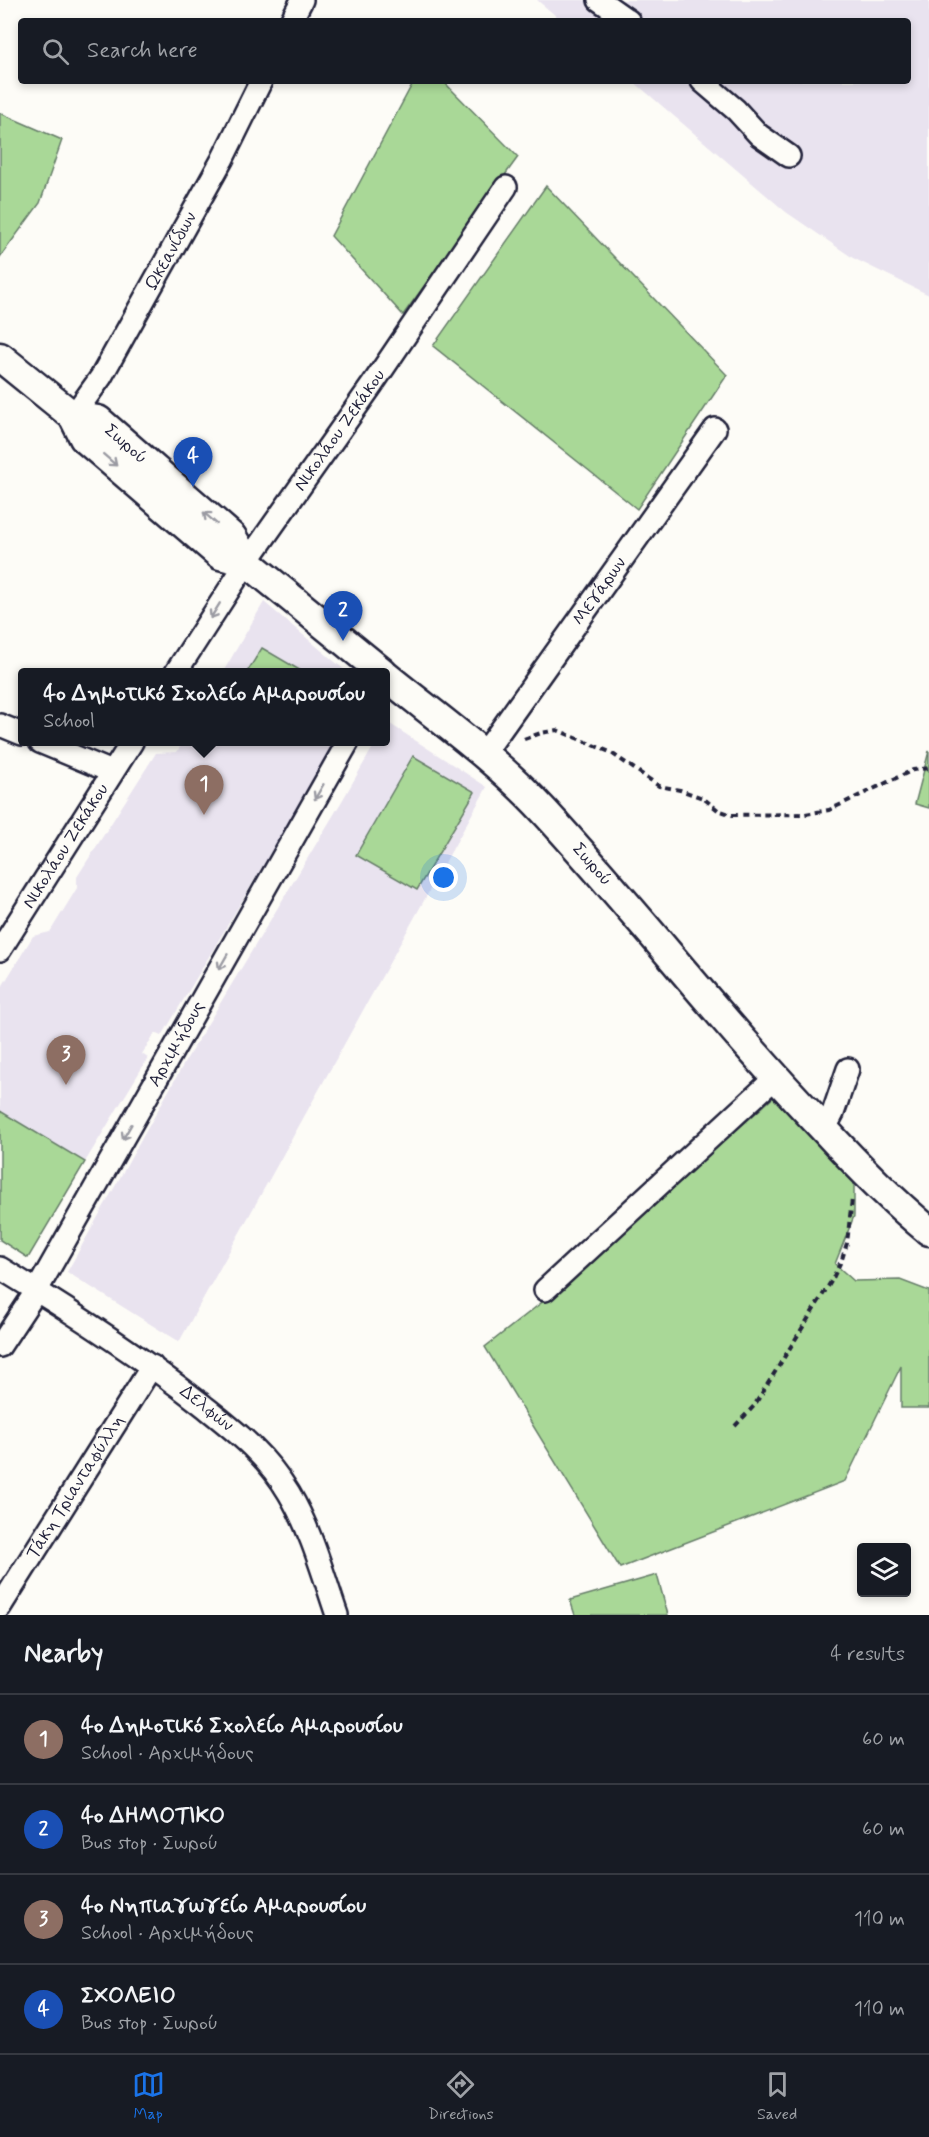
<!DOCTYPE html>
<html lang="en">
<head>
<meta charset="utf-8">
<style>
  :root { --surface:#171b24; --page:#242831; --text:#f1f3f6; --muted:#9ea1a6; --line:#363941; --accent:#1a73e8 }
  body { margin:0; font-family:Mynerve,sans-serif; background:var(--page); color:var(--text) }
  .controls { position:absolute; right:18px; bottom:18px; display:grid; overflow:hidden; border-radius:6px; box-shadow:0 3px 9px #0003 }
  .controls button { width:54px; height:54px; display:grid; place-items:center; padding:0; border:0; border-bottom:2px solid var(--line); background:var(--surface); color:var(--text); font:30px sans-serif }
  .you { position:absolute; left:444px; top:878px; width:21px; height:21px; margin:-15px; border:4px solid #fff; border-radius:50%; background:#1a73e8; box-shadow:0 0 0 9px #1a73e833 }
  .badge { display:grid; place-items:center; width:39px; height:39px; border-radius:50%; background:var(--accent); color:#fff; font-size:20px; font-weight:700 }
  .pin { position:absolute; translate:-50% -50px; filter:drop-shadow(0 2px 3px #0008) }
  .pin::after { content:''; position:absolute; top:32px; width:21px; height:18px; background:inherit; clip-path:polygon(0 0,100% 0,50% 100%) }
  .popup { position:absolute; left:18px; top:668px; width:372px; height:78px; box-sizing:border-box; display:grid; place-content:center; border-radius:6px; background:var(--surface); filter:drop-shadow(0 2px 4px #0005); font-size:20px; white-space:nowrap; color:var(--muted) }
  .popup b { font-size:22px; color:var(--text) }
  .popup::after { content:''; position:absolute; left:50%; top:100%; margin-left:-12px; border:12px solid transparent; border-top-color:var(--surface) }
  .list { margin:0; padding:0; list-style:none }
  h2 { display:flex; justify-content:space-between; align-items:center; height:78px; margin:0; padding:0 24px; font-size:26px }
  h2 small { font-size:20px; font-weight:400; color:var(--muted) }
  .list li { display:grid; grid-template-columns:39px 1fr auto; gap:18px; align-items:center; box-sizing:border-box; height:90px; padding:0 24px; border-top:2px solid var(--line) }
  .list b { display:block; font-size:22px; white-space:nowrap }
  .list p { margin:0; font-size:20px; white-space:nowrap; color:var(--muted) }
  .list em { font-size:20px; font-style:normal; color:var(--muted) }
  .icon { flex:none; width:33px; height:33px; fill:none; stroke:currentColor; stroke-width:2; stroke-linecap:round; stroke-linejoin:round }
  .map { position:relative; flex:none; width:929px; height:1615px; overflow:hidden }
  .search { position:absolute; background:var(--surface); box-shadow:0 3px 9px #0003; left:18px; right:18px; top:18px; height:66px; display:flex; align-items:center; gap:15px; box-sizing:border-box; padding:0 21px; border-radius:6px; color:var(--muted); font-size:22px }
  .sheet { height:438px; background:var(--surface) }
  nav { display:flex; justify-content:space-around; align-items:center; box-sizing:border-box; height:84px; border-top:2px solid var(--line); background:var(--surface); font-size:16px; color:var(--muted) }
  nav a { display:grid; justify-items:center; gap:3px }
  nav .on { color:var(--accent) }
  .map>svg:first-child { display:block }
  .built { fill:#e9e3ef }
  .green { fill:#a9d897; stroke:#667d69; stroke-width:1.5 }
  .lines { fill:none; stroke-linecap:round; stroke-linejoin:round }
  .street-casing { stroke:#22223b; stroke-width:26 }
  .secondary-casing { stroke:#22223b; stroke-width:33 }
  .path { stroke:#22223b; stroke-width:4; stroke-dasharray:6 4.5; stroke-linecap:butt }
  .street { stroke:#fdfcf7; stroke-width:21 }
  .secondary { stroke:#fdfcf7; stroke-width:28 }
  .oneway { stroke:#9a9aa2 }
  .labels { text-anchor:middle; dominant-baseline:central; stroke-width:6; stroke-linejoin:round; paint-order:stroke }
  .street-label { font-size:18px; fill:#22223b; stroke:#fdfcf7 }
</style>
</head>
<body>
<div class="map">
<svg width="929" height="1615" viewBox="0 0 929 1615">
  <rect width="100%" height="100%" fill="#fdfcf7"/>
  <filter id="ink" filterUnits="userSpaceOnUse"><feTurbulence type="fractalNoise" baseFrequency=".0167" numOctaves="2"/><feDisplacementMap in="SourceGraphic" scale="12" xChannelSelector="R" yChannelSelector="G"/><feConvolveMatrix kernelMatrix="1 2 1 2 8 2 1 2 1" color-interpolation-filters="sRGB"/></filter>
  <g filter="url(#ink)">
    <path class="built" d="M537 0H929V295L853 258 786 212 633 81H908V21H562Z
      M264 602 347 672H223Z
      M387 722 487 787 179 1342 67 1272 186 1060 342 801 376 742H386Z
      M183 742H336L162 1036 155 1033 142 1054 148 1058 85 1162 0 1111V990L33 936 50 932 77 888V877L156 753 177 752Z"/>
    <path class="green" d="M414 81H443L518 157 403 315 331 236Z
      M0 113 62 140 40 203 0 257Z
      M546 186 727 375 637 509 433 346Z
      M262 648 303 672H247Z
      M929 751V808L915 804Z
      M413 756 475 792 417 890 356 855Z
      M776 1095 854 1178V1216L835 1264 854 1281 900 1280 929 1291V1408H901V1366L845 1481 620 1568 485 1347 541 1303Z
      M0 1111 85 1162 28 1258 0 1240Z
      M657 1575 668 1615H575L570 1600Z"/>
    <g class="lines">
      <defs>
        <g id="street">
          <path d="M599 0 629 21"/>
          <path d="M291 21 302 0"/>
          <path d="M702 81 736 110 759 135 789 156"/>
          <path id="s1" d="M73 416 101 377 222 160 261 81"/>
          <path id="s2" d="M176 672 247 562 372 385 506 187"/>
          <path d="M0 725 22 734"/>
          <path d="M40 742 112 772"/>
          <path id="s3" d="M483 755 715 429"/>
          <path id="s4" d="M0 950 132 742"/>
          <path d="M824 1130 833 1113 848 1069"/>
          <path id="s5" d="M0 1268C69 1310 136 1353 200 1403 235 1431 265 1453 289 1493 311 1530 323 1574 337 1615"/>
          <path d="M545 1290 775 1078"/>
          <path id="s6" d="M0 1346 37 1290 348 742"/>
          <path id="s7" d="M0 1607 152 1366"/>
        </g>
        <g id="secondary">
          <path d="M0 357 73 416 84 438 220 555 247 562"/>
          <path id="s8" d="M73 416 98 420 232 537 247 562 382 672"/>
          <path id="s9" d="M386 676C439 719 497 760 544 811 639 914 725 1026 822 1127 856 1164 890 1199 929 1231"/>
        </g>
      </defs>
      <use href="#street" class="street-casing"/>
      <use href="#secondary" class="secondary-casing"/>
      <path class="path" d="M524 739 541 733 557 730 610 752 659 786 680 790 703 798 718 810 732 815 805 814 829 810 913 770 929 768
        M735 1426 754 1406 832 1280 842 1259 847 1243 852 1199"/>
      <use href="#street" class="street"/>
      <use href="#secondary" class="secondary"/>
    </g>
    <defs><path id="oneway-shaft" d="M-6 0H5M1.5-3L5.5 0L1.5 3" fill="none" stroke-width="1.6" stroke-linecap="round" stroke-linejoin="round" transform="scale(1.5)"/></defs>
    <g class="oneway">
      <use href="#oneway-shaft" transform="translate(110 460) rotate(41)"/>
      <use href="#oneway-shaft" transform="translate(210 518) rotate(-139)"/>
      <use href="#oneway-shaft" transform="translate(215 611) rotate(122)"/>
      <use href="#oneway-shaft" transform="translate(319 792) rotate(120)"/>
      <use href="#oneway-shaft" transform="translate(223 962) rotate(120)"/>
      <use href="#oneway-shaft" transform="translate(127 1132) rotate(120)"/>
    </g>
  </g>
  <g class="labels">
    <g class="street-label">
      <text stroke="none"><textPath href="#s1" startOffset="192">Ωκεανίδων</textPath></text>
      <text stroke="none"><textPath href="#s2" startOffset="292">Νικολάου Ζεκάκου</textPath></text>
      <text stroke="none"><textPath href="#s8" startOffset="62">Σωρού</textPath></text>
      <text stroke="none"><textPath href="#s3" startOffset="201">Μεγάρων</textPath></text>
      <text stroke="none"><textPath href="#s4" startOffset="123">Νικολάου Ζεκάκου</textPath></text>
      <text stroke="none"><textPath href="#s9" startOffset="280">Σωρού</textPath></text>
      <text stroke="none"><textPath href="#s6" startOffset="350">Αρχιμήδους</textPath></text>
      <text stroke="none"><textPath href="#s5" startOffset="250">Δελφών</textPath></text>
      <text stroke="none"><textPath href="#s7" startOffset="142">Τάκη Τριανταφύλλη</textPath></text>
    </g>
  </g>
</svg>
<div class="controls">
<button><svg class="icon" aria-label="layers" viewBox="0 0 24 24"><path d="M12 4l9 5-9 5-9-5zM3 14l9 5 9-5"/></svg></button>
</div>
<div class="you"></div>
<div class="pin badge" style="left:204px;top:815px;background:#8d6e63">1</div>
<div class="popup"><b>4ο Δημοτικό Σχολείο Αμαρουσίου</b>School</div>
<div class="pin badge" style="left:343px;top:641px;background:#1a4fb4">2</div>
<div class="pin badge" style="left:66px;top:1085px;background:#8d6e63">3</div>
<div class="pin badge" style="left:193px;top:487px;background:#1a4fb4">4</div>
<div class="search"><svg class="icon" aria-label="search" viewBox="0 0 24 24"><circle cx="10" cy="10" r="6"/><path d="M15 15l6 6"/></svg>Search here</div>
</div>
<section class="sheet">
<h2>Nearby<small>4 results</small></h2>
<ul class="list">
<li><span class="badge" style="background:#8d6e63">1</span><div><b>4ο Δημοτικό Σχολείο Αμαρουσίου</b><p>School · Αρχιμήδους</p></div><em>60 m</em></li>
<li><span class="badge" style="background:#1a4fb4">2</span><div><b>4ο ΔΗΜΟΤΙΚΟ</b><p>Bus stop · Σωρού</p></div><em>60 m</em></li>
<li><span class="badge" style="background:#8d6e63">3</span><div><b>4ο Νηπιαγωγείο Αμαρουσίου</b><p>School · Αρχιμήδους</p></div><em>110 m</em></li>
<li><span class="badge" style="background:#1a4fb4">4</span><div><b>ΣΧΟΛΕΙΟ</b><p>Bus stop · Σωρού</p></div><em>110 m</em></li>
</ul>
</section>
<nav>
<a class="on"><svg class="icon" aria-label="map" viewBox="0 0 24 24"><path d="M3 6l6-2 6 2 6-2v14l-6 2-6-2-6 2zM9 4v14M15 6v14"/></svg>Map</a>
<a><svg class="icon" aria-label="directions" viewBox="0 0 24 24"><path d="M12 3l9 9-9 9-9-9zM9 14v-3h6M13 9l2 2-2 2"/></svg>Directions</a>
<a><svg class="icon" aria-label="saved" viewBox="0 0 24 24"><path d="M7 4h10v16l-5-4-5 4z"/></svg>Saved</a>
</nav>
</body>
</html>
